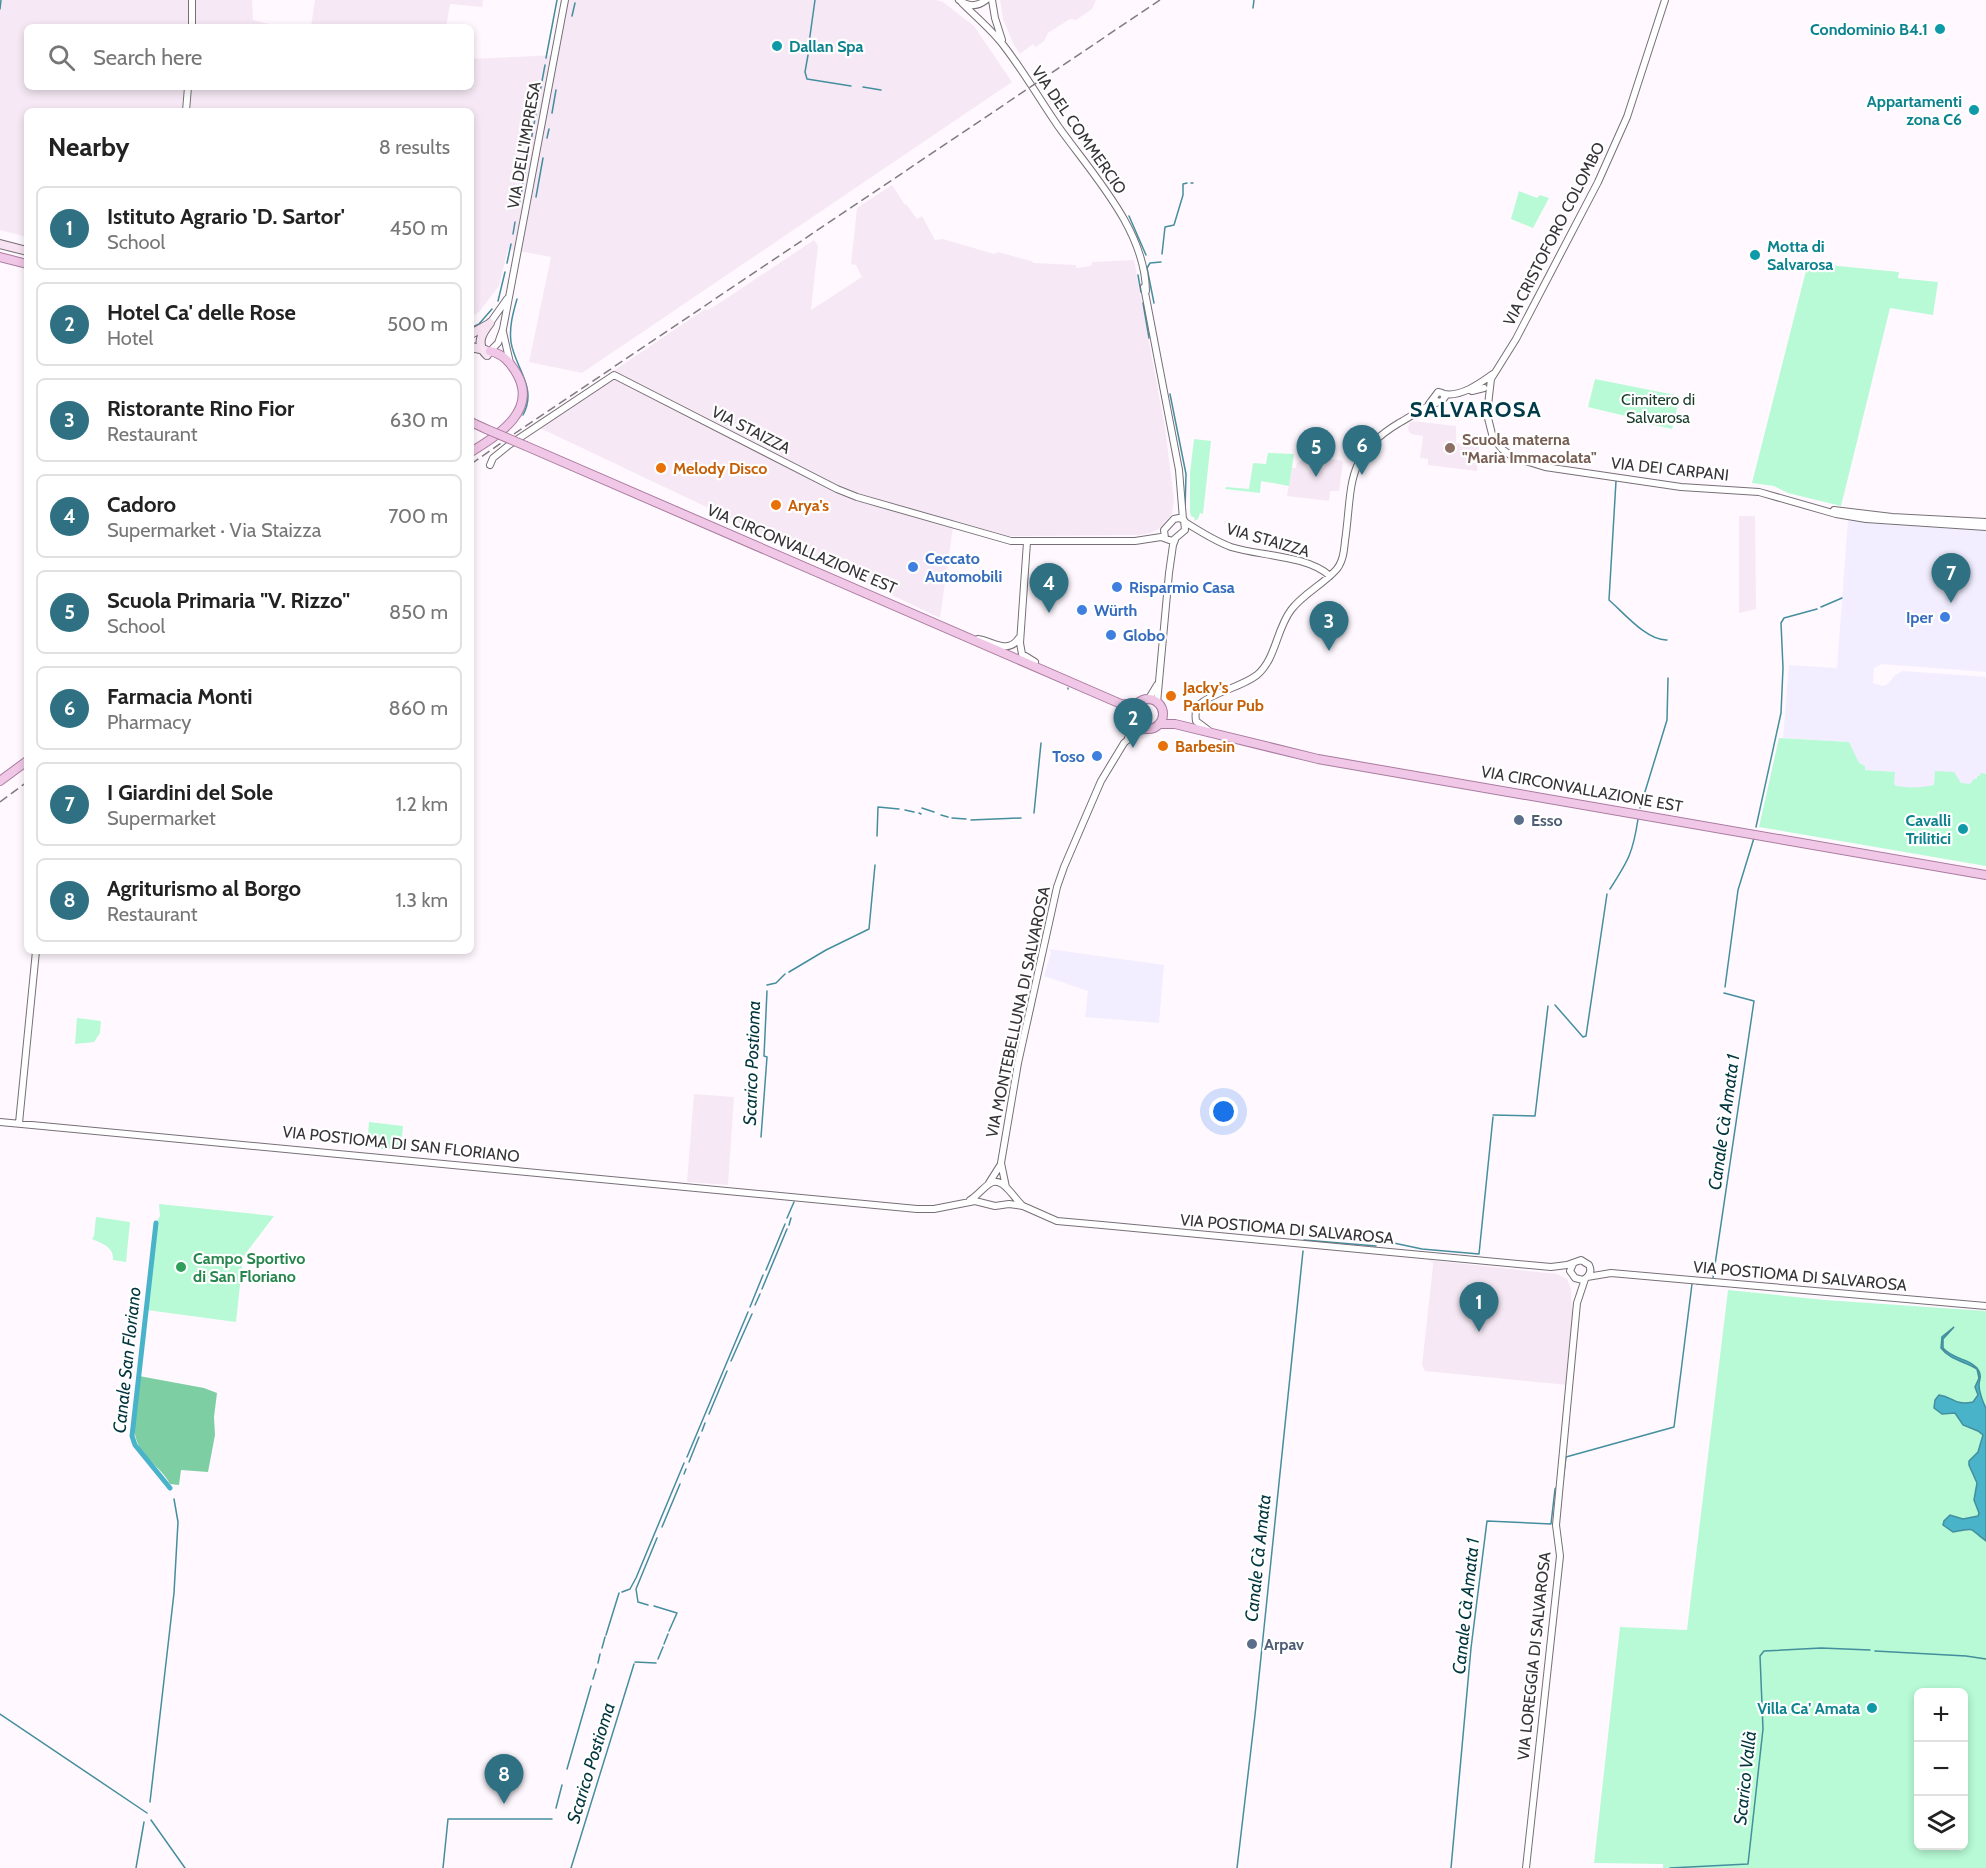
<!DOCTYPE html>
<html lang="en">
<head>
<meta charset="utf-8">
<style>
  :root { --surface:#fff; --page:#f2f2f2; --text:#222; --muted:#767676; --line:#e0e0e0; --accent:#2f7183 }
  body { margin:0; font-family:Cabin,sans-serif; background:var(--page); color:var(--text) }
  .controls { position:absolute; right:18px; bottom:18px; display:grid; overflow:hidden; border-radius:9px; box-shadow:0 3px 9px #0003 }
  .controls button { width:54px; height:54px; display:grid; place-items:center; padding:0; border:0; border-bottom:2px solid var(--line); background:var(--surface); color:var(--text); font:30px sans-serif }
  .you { position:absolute; left:1224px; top:1112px; width:21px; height:21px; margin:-15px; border:4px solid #fff; border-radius:50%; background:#1a73e8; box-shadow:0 0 0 9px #1a73e833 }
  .badge { display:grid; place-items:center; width:39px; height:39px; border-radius:50%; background:var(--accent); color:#fff; font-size:20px; font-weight:700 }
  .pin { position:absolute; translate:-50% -50px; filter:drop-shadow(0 2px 3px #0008) }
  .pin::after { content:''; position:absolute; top:32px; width:21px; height:18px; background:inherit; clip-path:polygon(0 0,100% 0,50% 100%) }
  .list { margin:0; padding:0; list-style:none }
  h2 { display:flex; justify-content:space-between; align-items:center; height:78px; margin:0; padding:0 24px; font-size:26px }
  h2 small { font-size:20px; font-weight:400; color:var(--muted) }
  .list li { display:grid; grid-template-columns:39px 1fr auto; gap:18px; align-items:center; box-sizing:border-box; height:84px; margin:0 12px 12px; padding:0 12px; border:2px solid var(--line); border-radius:9px }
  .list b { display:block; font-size:22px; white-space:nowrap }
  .list p { margin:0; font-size:20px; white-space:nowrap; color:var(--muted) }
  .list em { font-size:20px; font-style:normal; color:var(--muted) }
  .icon { flex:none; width:33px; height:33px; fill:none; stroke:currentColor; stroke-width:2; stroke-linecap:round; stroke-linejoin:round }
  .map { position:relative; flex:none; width:1986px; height:1868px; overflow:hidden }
  .search { position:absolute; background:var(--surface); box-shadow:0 3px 9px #0003; left:24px; top:24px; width:450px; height:66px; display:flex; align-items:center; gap:15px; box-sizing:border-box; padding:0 21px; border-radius:9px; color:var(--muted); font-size:22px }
  .panel { position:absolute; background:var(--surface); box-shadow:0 3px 9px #0003; left:24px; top:108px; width:450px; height:846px; border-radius:9px }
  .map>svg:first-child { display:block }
  .commercial { fill:#f2eeff }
  .built { fill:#f6e9f5 }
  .green { fill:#b7fad5; fill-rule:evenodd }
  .forest { fill:#7dcea3 }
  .water { fill:#49b4c9; stroke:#448e9d; stroke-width:1.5 }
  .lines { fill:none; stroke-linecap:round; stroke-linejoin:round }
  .stream { stroke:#448e9d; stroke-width:1.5 }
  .canal { stroke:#49b4c9; stroke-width:5 }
  .tertiary-casing { stroke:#767076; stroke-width:8 }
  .secondary-casing { stroke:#767076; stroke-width:10 }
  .primary-casing { stroke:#a97c9f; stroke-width:10 }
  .tertiary { stroke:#fff; stroke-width:6 }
  .secondary { stroke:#f8e3f3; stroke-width:8 }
  .primary { stroke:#f1c7e7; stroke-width:8 }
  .rail { stroke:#7f7b7f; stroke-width:1.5; stroke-dasharray:9 4.5; stroke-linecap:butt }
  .primary-bridge-casing { stroke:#a97c9f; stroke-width:10; stroke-linecap:butt }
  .primary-bridge { stroke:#f1c7e7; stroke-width:8 }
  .culture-dot { fill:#0f9aa8; stroke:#fff; stroke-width:2 }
  .education-dot { fill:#8d6e63; stroke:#fff; stroke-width:2 }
  .food-dot { fill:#e8710a; stroke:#fff; stroke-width:2 }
  .shop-dot { fill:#3f7fe0; stroke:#fff; stroke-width:2 }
  .service-dot { fill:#5c6f8a; stroke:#fff; stroke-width:2 }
  .leisure-dot { fill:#2e9e5b; stroke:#fff; stroke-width:2 }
  .labels { text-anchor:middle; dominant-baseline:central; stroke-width:4.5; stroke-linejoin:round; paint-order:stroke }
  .culture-label { font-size:16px; font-weight:bold; fill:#0d838f; stroke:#fff; text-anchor:end }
  .street-label { font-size:16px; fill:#373437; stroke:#fff }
  .park-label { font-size:16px; fill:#183b2a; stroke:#fff }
  .education-label { font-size:16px; font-weight:bold; fill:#785e54; stroke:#fff; text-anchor:start }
  .food-label { font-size:16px; font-weight:bold; fill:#c56008; stroke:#fff; text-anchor:start }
  .shop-label { font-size:16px; font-weight:bold; fill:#366cbe; stroke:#fff; text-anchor:start }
  .service-label { font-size:16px; font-weight:bold; fill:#4e5e75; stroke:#fff; text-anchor:start }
  .leisure-label { font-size:16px; font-weight:bold; fill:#27864d; stroke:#fff; text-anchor:start }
  .water-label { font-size:18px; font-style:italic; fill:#02363f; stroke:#fff }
  .district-label { font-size:22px; font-weight:bold; letter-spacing:1.5px; fill:#003b49; stroke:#fff }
</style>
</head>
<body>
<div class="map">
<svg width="1986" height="1868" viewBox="0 0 1986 1868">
  <rect width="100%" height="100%" fill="#fff8ff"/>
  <path class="commercial" d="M1848 519 1899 524 1986 529V672L1882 664 1874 668 1873 683 1883 686 1888 684 1895 675 1903 671 1986 677V785L1934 782V785L1922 789 1896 786 1894 784V772L1865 770 1856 760 1849 742 1783 738 1789 665 1837 668Z
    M1049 949 1164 965 1159 1023 1085 1017 1088 991 1044 976 1051 953Z"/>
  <path class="built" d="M0 0H252L253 20 281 27H27V87H471V59L556 55 567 0H936L943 2 974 26 1012 82 582 373 529 362 551 257 508 249 499 286 479 312 471 317V111H27V237L0 230Z
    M315 0H483L482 7 450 4 446 27H311Z
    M1000 0H1096L1092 9 1076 20 1070 19 1048 33 1044 41 1036 47 1033 44 1020 54 1014 45 1003 19Z
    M892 185 905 205 906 204 917 219 922 216 935 240 943 239 994 254 998 252 1031 261 1034 263 1076 265V268L1091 266 1092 262 1134 260 1165 428 1174 499 1172 514 1159 529 1150 533 1139 535 1009 536 954 520 940 618 540 428 589 395 606 376 705 309 708 310 721 302 814 240 818 246 811 310 862 277 856 265 851 264 857 208Z
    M1412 421 1456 426V443L1473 446 1479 444 1477 471 1428 465V459L1420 458 1423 436 1411 434 1408 430 1409 423Z
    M1304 457 1340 460 1343 462 1339 491H1330L1329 501 1287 496 1292 468H1296L1297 462 1301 461Z
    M1739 516H1755L1756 609 1739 613Z
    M694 1094 734 1097 728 1185 687 1182Z
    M1428 1260 1557 1274 1567 1279 1571 1289 1573 1340 1568 1385 1425 1371 1422 1365 1433 1266V1263Z"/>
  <path class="green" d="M1519 191 1537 198 1540 195 1549 198 1533 228 1511 219Z
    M1808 263 1899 272 1898 278 1938 282 1933 315 1890 308 1841 506 1788 493 1774 486 1752 483Z
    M1595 379 1680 396 1672 429 1645 423 1642 420 1588 407Z
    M1194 439 1211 441 1203 514 1200 513 1198 519 1194 521 1195 518 1191 516 1190 512V473Z
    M1268 453 1294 454 1289 486 1261 481 1260 493 1225 489 1226 487 1249 489 1253 463 1266 464Z
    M1779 738 1849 742 1859 763 1865 766V770L1895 772 1894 784 1896 786C1912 788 1920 788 1934 785L1935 771 1954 772 1961 783 1970 784 1974 779H1977V776H1980V773L1986 774V866L1759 827Z
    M77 1018 101 1021 100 1033 94 1042 75 1044Z
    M369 1122 403 1126 401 1149H375V1147L367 1146Z
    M159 1204 274 1216 243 1257 236 1322 147 1310 157 1221 160 1216Z
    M96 1217 130 1222 126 1262 113 1260C114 1247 103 1244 92 1239L94 1236Z
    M1728 1290 1825 1300 1986 1311V1868H1663V1864L1594 1863 1620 1627 1687 1630ZM1918 1692H1964V1846H1918Z"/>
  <path class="forest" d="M139 1376 204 1388 217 1393 214 1417 215 1435 208 1472 181 1470 179 1485 170 1484C163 1471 151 1463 142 1451 127 1430 137 1400 139 1376Z"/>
  <path class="water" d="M1954 1327 1943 1339V1348C1953 1360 1973 1359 1979 1371 1982 1377 1979 1380 1979 1385 1979 1391 1983 1403 1986 1408V1541C1967 1527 1977 1528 1953 1532L1943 1525 1944 1521 1950 1515 1963 1519 1978 1516 1979 1513 1974 1500 1977 1483 1969 1465V1461L1978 1452 1983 1435 1978 1431 1963 1425 1955 1413 1942 1414 1934 1408 1935 1400 1939 1395C1954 1397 1954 1406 1973 1402L1978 1395 1975 1387 1979 1378 1977 1369C1964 1361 1950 1360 1941 1348L1942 1337Z"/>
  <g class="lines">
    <path class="stream" d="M1253 8 1254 0
      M0 9 1 0
      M572 16 575 3
      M809 43 815 0
      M808 55 805 72 807 79 851 86
      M546 58 557 0
      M863 87 881 90
      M552 113 556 90
      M547 138 549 129
      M1191 183H1193
      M536 197 543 158
      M519 205 545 65
      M1129 216 1146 255
      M513 234 515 222
      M1162 254 1165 227 1174 225 1183 195V184L1187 183
      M507 263 511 244
      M1138 275 1141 292
      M517 299C513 313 509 327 511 342 515 368 538 388 523 415
      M498 301 505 272
      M1143 303 1149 338
      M1154 303 1147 268 1150 263 1161 262
      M471 328 479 324 492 309
      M1170 394 1186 474 1185 509
      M1616 481 1609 600C1624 613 1647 641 1667 640
      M1821 607 1842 598
      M1068 689V688
      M922 808 934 812
      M1640 808 1667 720 1668 678
      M905 810 914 812
      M919 813 921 814
      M1034 813 1041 743
      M941 815 948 817
      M952 818 966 819
      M971 820 1021 818
      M1756 827 1781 713 1783 668 1781 623 1784 618 1817 609
      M877 836 878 807 899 809
      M1610 889C1628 861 1633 853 1638 819
      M789 972 826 950 869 929 875 865
      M767 985 776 983 785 974
      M1725 987 1738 890 1754 838
      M1555 1005 1583 1037 1586 1036 1607 894
      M1493 1115 1535 1116 1548 1006
      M761 1137 767 1057 764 1056 767 991
      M787 1218 794 1202
      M789 1225 791 1218
      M1304 1240 1376 1246
      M1389 1242 1422 1249 1479 1254 1493 1117
      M766 1270 785 1224
      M1713 1278 1754 1001 1724 993
      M1697 1284 1712 1285
      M762 1289 787 1229
      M755 1305 760 1294
      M750 1307 763 1275
      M731 1361 752 1314
      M709 1414 727 1371
      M702 1431 705 1423
      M687 1457 748 1312
      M689 1462 699 1437
      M684 1474 686 1469
      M1563 1481 1566 1457 1674 1427 1692 1284
      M662 1527 680 1484
      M622 1592 630 1589 636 1578 684 1463
      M648 1605 638 1602 636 1589 657 1538
      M654 1606 677 1613 669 1631
      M606 1635 619 1593
      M664 1644 668 1634
      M602 1648 605 1637
      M1875 1651 1966 1656 1986 1659
      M658 1659 663 1647
      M635 1662 656 1663
      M598 1663 600 1654
      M593 1679 596 1669
      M0 1714 147 1813
      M567 1769 591 1686
      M150 1802 174 1593 178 1522 174 1499
      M556 1808 562 1785
      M151 1820 185 1868
      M136 1868 144 1822
      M443 1868 448 1819H552
      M571 1868 634 1664
      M1237 1868 1255 1715 1303 1251
      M1451 1868 1471 1648 1487 1521 1551 1524 1555 1489 1557 1487
      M1670 1868 1748 1864 1763 1729 1760 1656 1764 1651 1821 1648 1870 1650"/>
    <path class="canal" d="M156 1223 132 1436 135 1445 170 1488"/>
    <defs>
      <path id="tertiary" d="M959 0C968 7 977 7 986 0
        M992 0 995 18 1002 40
        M1665 0 1627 117 1598 182 1516 339 1491 379 1487 414 1493 438 1502 449 1513 457 1545 467 1681 487 1759 492 1836 514 1866 519 1986 527
        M962 3C976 17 992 30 1004 46 1024 72 1040 100 1058 126 1092 174 1145 229 1146 291
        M192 27V0
        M186 111 188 87
        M1144 287 1179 470 1183 519
        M490 323 507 299
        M503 332 510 363
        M490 351 498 343 503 329 565 0
        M1472 391 1484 388
        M1444 394C1461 397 1479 384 1493 374
        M1429 404 1438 392 1442 393 1445 397 1441 402 1436 401 1434 398
        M490 465 493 458 509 445 614 375 837 489 857 497 1011 541H1135L1161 537 1172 541 1185 530 1184 520 1179 518 1174 519 1164 530 1165 538
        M1834 510 1892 517 1986 522
        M1185 522C1199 531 1215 541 1231 547 1259 556 1307 555 1330 576
        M1027 542 1020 643 1022 654 1035 662
        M978 639C993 641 1008 655 1019 638
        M1148 700 1157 685
        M1157 703 1169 573 1173 545 1175 540
        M1208 730 1196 721C1195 715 1195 709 1200 704 1213 692 1240 688 1257 675 1276 659 1276 630 1291 610 1303 594 1322 585 1335 571 1343 563 1344 551 1345 541 1353 485 1344 456 1399 423 1412 416 1424 406 1439 402
        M1128 738 1135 722
        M0 1122 917 1209H934L975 1201 995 1206 1009 1204 1023 1206 1057 1221 1102 1225 1551 1267 1567 1265 1581 1260 1589 1265C1592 1271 1590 1276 1583 1280L1575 1278 1570 1271 1573 1264
        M19 1123 36 951
        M989 1183 1001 1164
        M1006 1187 1001 1163 1018 1063 1057 887 1064 867 1101 781 1124 743 1142 728
        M970 1200C977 1196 982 1189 989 1184 1002 1174 1014 1199 1023 1206
        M1587 1277 1611 1273 1986 1306
        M1526 1868 1560 1556 1556 1525 1577 1303 1585 1279"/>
      <path id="secondary" d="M0 244 27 251
        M471 334 487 325
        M471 347 485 350
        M487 355C475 344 482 333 490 323"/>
      <path id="primary" d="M0 257 27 264
        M471 422 486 429
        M526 446 1091 691 1121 704 1137 705
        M471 452C498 435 538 411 517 374 510 362 503 354 490 351
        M1133 714a15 15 0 1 1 30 0a15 15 0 1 1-30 0Z
        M1159 724H1175L1318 759 1986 875
        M0 781 27 761"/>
    </defs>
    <use href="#tertiary" class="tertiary-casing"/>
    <use href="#secondary" class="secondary-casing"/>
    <use href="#primary" class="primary-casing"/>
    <use href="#tertiary" class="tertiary"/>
    <use href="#secondary" class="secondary"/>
    <use href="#primary" class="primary"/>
    <path class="rail" d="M514 434 1160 0
      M471 464 504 441
      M0 802 27 782"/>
    <defs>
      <path id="primary-bridge" d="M486 429 526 446"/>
    </defs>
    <use href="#primary-bridge" class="primary-bridge-casing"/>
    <use href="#primary-bridge" class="primary-bridge"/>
  </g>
  <g class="culture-dot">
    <circle cx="1940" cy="29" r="6"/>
    <circle cx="777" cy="46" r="6"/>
    <circle cx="1974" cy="110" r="6"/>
    <circle cx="1755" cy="255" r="6"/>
    <circle cx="1963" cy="829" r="6"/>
    <circle cx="1872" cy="1708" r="6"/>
  </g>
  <circle class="education-dot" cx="1450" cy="448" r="6"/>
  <g class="food-dot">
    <circle cx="661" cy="468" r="6"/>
    <circle cx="776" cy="505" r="6"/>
    <circle cx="1171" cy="696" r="6"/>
    <circle cx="1163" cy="746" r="6"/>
  </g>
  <g class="shop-dot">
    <circle cx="913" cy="567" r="6"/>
    <circle cx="1117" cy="587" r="6"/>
    <circle cx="1082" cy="610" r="6"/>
    <circle cx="1945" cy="617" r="6"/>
    <circle cx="1111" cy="635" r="6"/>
    <circle cx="1097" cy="756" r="6"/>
  </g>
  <g class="service-dot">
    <circle cx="1519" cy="820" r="6"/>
    <circle cx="1252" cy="1644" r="6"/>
  </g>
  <circle class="leisure-dot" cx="181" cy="1267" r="6"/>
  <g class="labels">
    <g class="culture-label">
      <text x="1928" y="29">Condominio B4.1</text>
      <text x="789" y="46" text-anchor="start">Dallan Spa</text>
      <text x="1962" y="101">Appartamenti<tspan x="1962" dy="18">zona C6</tspan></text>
      <text x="1767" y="246" text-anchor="start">Motta di<tspan x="1767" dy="18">Salvarosa</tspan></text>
      <text x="1951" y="820">Cavalli<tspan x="1951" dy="18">Trilitici</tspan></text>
      <text x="1860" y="1708">Villa Ca' Amata</text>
    </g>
    <g class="street-label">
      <text transform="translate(1079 130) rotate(55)">VIA DEL COMMERCIO</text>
      <text transform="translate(524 145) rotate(-80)">VIA DELL'IMPRESA</text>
      <text transform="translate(1554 234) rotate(-63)">VIA CRISTOFORO COLOMBO</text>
      <text transform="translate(751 430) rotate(27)">VIA STAIZZA</text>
      <text transform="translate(1670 469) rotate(6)">VIA DEI CARPANI</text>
      <text transform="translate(1268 540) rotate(16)">VIA STAIZZA</text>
      <text transform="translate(802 549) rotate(23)">VIA CIRCONVALLAZIONE EST</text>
      <text transform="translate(1582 789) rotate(10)">VIA CIRCONVALLAZIONE EST</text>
      <text transform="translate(1018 1012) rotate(-78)">VIA MONTEBELLUNA DI SALVAROSA</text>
      <text transform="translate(401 1144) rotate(6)">VIA POSTIOMA DI SAN FLORIANO</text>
      <text transform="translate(1287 1229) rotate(5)">VIA POSTIOMA DI SALVAROSA</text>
      <text transform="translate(1800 1276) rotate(5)">VIA POSTIOMA DI SALVAROSA</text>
      <text transform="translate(1534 1656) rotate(-84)">VIA LOREGGIA DI SALVAROSA</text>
    </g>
    <g class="park-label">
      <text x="1658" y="399">Cimitero di<tspan x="1658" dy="18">Salvarosa</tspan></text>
    </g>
    <g class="education-label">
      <text x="1462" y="439">Scuola materna<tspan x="1462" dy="18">"Maria Immacolata"</tspan></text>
    </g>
    <g class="food-label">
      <text x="673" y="468">Melody Disco</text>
      <text x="788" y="505">Arya's</text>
      <text x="1183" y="687">Jacky's<tspan x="1183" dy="18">Parlour Pub</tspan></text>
      <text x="1175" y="746">Barbesin</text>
    </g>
    <g class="shop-label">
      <text x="925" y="558">Ceccato<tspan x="925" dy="18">Automobili</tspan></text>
      <text x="1129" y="587">Risparmio Casa</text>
      <text x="1094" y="610">Würth</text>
      <text x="1933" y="617" text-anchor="end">Iper</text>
      <text x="1123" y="635">Globo</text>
      <text x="1085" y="756" text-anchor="end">Toso</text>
    </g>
    <g class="service-label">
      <text x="1531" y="820">Esso</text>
      <text x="1264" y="1644">Arpav</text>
    </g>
    <g class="leisure-label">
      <text x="193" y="1258">Campo Sportivo<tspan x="193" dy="18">di San Floriano</tspan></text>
    </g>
    <g class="water-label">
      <text transform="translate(752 1063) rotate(-88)">Scarico Postioma</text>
      <text transform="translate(1724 1122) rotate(-82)">Canale Cà Amata 1</text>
      <text transform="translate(127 1360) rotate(-84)">Canale San Floriano</text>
      <text transform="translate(1258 1558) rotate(-84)">Canale Cà Amata</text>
      <text transform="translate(1466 1606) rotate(-84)">Canale Cà Amata 1</text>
      <text transform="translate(591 1763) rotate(-73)">Scarico Postioma</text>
      <text transform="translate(1745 1778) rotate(-84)">Scarico Vallà</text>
    </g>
    <g class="district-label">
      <text x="1476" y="409">SALVAROSA</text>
    </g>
  </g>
</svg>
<div class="controls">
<button>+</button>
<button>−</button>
<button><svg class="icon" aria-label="layers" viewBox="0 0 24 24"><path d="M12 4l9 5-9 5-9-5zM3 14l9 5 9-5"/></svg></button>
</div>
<div class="you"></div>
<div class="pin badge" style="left:1479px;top:1332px">1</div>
<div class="pin badge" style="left:1133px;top:748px">2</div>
<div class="pin badge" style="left:1329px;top:651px">3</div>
<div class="pin badge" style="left:1049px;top:613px">4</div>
<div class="pin badge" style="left:1316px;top:477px">5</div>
<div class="pin badge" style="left:1362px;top:475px">6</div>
<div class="pin badge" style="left:1951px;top:603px">7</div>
<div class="pin badge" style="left:504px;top:1804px">8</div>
<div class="search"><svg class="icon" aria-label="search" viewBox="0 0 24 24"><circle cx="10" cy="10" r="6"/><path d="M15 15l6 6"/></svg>Search here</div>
<section class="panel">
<h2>Nearby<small>8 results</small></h2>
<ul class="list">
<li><span class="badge">1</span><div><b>Istituto Agrario 'D. Sartor'</b><p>School</p></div><em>450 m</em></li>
<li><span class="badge">2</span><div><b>Hotel Ca' delle Rose</b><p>Hotel</p></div><em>500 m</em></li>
<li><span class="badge">3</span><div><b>Ristorante Rino Fior</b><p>Restaurant</p></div><em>630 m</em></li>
<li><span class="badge">4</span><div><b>Cadoro</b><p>Supermarket · Via Staizza</p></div><em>700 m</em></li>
<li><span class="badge">5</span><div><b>Scuola Primaria &quot;V. Rizzo&quot;</b><p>School</p></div><em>850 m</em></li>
<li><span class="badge">6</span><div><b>Farmacia Monti</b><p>Pharmacy</p></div><em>860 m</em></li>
<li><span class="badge">7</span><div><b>I Giardini del Sole</b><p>Supermarket</p></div><em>1.2 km</em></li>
<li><span class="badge">8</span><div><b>Agriturismo al Borgo</b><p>Restaurant</p></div><em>1.3 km</em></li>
</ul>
</section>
</div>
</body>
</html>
